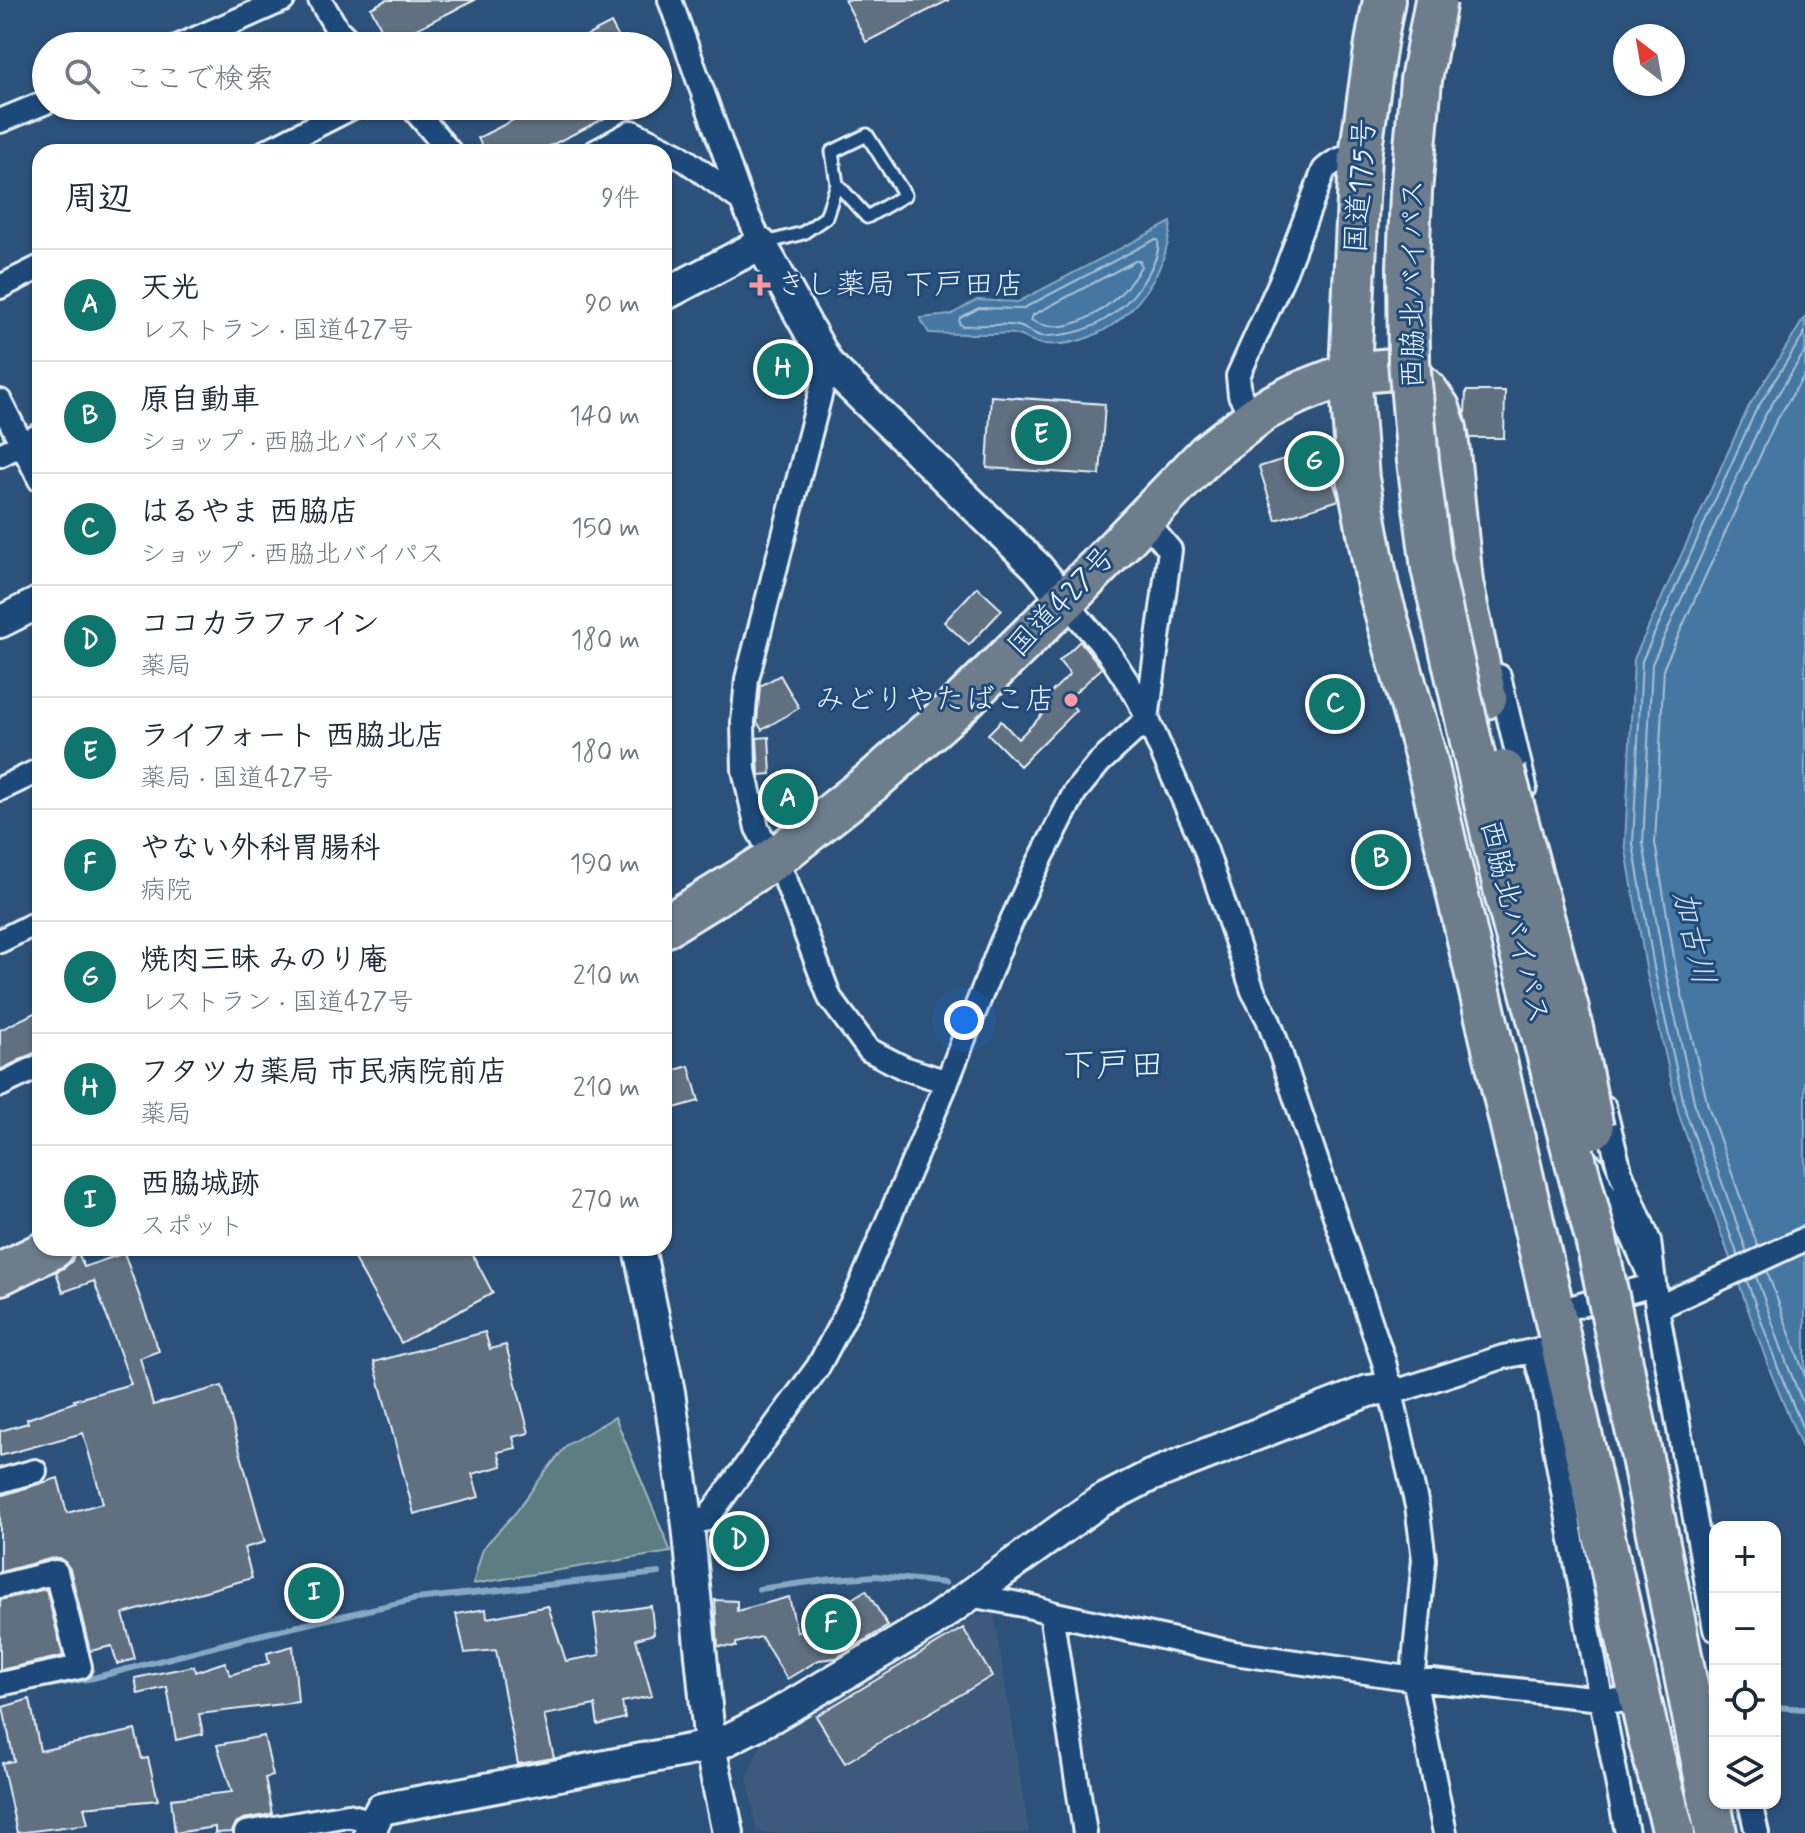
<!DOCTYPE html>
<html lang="ja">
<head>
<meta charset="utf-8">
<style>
  :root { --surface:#fff; --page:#f6f6f7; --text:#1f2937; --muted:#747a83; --line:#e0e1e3; --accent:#0f766e }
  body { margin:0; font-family:Mynerve,"Klee One",sans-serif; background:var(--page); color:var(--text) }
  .controls { position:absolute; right:24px; bottom:24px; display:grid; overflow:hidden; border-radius:16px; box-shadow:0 2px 6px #0004 }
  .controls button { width:72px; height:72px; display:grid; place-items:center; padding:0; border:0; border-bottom:2px solid var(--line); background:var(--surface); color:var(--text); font:40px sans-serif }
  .compass { position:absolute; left:1613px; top:24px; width:72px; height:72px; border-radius:50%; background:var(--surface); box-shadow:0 2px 6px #0004; rotate:329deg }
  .you { position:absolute; left:964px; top:1020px; width:28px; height:28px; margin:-20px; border:6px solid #fff; border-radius:50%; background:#1a73e8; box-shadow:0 0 0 12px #1a73e833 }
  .badge { display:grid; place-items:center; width:52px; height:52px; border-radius:50%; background:var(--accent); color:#fff; font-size:26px; font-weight:700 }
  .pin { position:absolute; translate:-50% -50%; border:4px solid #fff; box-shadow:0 2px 8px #0006 }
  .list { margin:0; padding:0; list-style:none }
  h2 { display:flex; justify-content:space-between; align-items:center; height:104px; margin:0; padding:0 32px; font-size:34px }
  h2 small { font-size:26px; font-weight:400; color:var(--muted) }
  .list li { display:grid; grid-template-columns:52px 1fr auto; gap:24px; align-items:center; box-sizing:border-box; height:112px; padding:0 32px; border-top:2px solid var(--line) }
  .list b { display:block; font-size:30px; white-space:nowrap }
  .list p { margin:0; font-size:26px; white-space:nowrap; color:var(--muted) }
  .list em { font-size:26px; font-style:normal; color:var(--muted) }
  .icon { flex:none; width:44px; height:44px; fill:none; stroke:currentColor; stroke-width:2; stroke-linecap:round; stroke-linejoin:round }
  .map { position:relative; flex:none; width:1805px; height:1833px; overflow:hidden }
  .search { position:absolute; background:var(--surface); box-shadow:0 2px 6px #0004; left:32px; top:32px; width:640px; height:88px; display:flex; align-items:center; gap:20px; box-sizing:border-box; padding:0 28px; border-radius:44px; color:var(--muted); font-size:30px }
  .panel { position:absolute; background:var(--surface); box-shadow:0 2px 6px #0004; left:32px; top:144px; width:640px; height:1112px; border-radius:24px }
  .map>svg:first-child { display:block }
  .built { fill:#3c5a7c }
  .green { fill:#5b7d82; stroke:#a2b7bd; stroke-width:2 }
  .water { fill:#4577a2; stroke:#86a8c4; stroke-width:2 }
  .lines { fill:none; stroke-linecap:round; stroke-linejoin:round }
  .shore { stroke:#a7c0d6; stroke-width:2 }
  .stream { stroke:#86a8c4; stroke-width:6 }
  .building { fill:#616f80; stroke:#e8f1f8; stroke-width:2 }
  .street-tunnel { stroke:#48698e; stroke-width:22; stroke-dasharray:22 11; stroke-linecap:butt }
  .lane-casing { stroke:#e8f1f8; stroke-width:17 }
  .street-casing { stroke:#e8f1f8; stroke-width:28 }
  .secondary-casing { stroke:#e8f1f8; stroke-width:36 }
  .highway-casing { stroke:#e8f1f8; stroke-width:46 }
  .lane { stroke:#1f4a7a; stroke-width:11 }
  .street { stroke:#1f4a7a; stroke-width:22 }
  .secondary { stroke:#1f4a7a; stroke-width:30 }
  .highway { stroke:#6d7d8c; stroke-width:40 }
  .highway-bridge-casing { stroke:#e8f1f8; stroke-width:46; stroke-linecap:butt }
  .highway-bridge { stroke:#6d7d8c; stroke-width:40 }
  .poi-dot { fill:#ff9aa2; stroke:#1f4a7a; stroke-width:3 }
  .labels { text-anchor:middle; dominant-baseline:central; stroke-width:6; stroke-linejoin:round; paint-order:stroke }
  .street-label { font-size:30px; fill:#e8f1f8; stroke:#1f4a7a }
  .poi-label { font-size:30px; fill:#e8f1f8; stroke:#1f4a7a; text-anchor:start }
  .water-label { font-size:32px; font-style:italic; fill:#d0dfeb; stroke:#1f4a7a }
  .quarter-label { font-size:34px; fill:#e8f1f8; stroke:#1f4a7a }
</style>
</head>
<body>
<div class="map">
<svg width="1805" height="1833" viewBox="0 0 1805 1833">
  <rect width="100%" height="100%" fill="#2c517b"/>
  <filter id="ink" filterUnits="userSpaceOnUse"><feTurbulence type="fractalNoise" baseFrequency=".0125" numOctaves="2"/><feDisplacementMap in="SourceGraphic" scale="16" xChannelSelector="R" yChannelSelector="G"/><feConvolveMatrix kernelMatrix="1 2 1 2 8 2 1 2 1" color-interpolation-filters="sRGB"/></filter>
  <g filter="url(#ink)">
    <path class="built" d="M994 1614 1029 1833H757L747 1776 762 1743 976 1616Z"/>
    <path class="green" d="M615 1417 671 1552 473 1584 483 1548 516 1512 545 1472 567 1445Z"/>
    <path class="water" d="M1171 222C1167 286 1111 350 1043 344 1033 344 1024 335 1014 334 1007 333 998 334 990 334 969 334 949 334 929 333L920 318 950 315 977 300 1018 302Z
      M1805 317V1455L1770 1371 1679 1115 1647 974 1625 844 1634 659 1748 408Z"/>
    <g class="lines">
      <path class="shore" d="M1154 240H1158C1161 254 1149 273 1141 285 1122 312 1093 332 1060 335 1054 335 1047 337 1041 336 1033 334 1026 328 1018 326 1002 323 979 326 962 326L959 323 960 318 979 308 1022 309Z
        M1135 261H1140L1141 266C1124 300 1070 343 1031 320L1033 315Z
        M1758 1247 1708 1106 1676 969 1655 843 1664 667 1775 423 1805 374
        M1747 1252 1696 1110 1665 971 1643 843 1652 664 1764 417 1805 351
        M1738 1256 1686 1113 1655 973 1633 844 1642 661 1755 412 1805 332
        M1767 1271 1805 1376
        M1756 1276 1787 1364 1805 1408
        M1747 1281 1778 1368 1805 1434"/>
      <path class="stream" d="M759 1589 833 1579 876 1576 945 1583
        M31 1688 93 1678 259 1635 416 1599 659 1573
        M1775 1707 1805 1709"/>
    </g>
    <path class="building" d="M386 0H475L388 43 371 8Z
      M845 0H949L866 42Z
      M611 23 623 46H567Z
      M541 106H629L538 152H485L478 138Z
      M1466 391H1505L1504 438H1470L1465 414Z
      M991 396 1105 404 1100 475 987 468Z
      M1322 447 1339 500 1276 520 1259 467Z
      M977 587 1002 610 969 645 944 622Z
      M1080 641 1102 668 1067 700 1076 710 1020 766 988 734 1001 721 1018 739 1042 715 1035 708 1070 674 1059 661Z
      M780 675 799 708 762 730 757 722 760 686Z
      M769 737 771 774 759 775 757 738Z
      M40 1010V1050L0 1070V1030Z
      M689 1066 699 1101 664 1111V1073Z
      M348 1248H469L493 1293 401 1343Z
      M78 1253 84 1267 124 1253 159 1351 140 1358 153 1405 222 1386 265 1542 244 1548 252 1578 123 1614 135 1659 117 1664 112 1646 90 1651 70 1569 65 1562 59 1558H53L0 1572V1496L58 1478 67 1513 103 1503 83 1433 0 1456V1431L28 1423 27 1419 75 1402 74 1400 131 1384 94 1281 63 1292 56 1272 64 1268 72 1261 74 1254Z
      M485 1332 490 1349 506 1345 529 1433 513 1437 516 1448 498 1452 502 1466 472 1474 479 1497 414 1514 374 1362Z
      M46 1589 63 1656 0 1670V1600Z
      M866 1590 888 1626 836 1658 819 1660 787 1679 761 1637 736 1643V1647L718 1646 715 1600 737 1601V1611L789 1597 797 1632Z
      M548 1606 566 1661 600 1655 594 1614 651 1606 654 1634 636 1639 652 1696 622 1702 625 1718 598 1725 595 1705 544 1715 554 1758 518 1764 496 1650 465 1653 456 1614 486 1609 487 1618Z
      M963 1628 992 1676 845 1763 816 1716Z
      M293 1646 298 1702 199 1714 203 1734 176 1740 167 1687 138 1694 135 1678 194 1666 195 1672 225 1662 230 1675 269 1663 267 1653Z
      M30 1699 40 1751 135 1730 142 1759 148 1758 158 1800 84 1807 88 1824 17 1833 2 1763 14 1761 3 1707Z
      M264 1736 273 1776 265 1778 272 1814 243 1819 236 1823 232 1832 215 1833V1827L175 1833 171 1799 232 1792 217 1745Z"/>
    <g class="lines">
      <path class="street-tunnel" d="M1633 1702 1715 1709"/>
      <defs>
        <path id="lane" d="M762 244 803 233 826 217 837 184 832 152 867 135 905 195 867 217 837 184"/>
        <path id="street" d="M320 0 337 29 354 46
          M670 0 741 200 761 244
          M179 46 283 0
          M411 106 450 152
          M0 121 46 102
          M265 152 355 106
          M595 152 632 132 677 154 741 200
          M0 287 40 267
          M828 364 747 679 743 722 744 770 757 828 786 881 830 998 869 1050 904 1068 947 1082
          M0 401 40 480
          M1253 418 1240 395 1238 376 1285 272 1324 170C1336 159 1345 157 1360 156
          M0 455 40 435
          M1065 601 1108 652 1139 700 1205 848 1253 991 1268 1019 1280 1052 1384 1362 1417 1506 1424 1559 1413 1673 1445 1833
          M1499 676 1525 787
          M0 789 40 770
          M0 941 40 921
          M0 1085 40 1066
          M1604 1107 1620 1171 1649 1241 1657 1308 1715 1629
          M1657 1308 1805 1239
          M1554 1312 1654 1285 1631 1233 1601 1187 1592 1166
          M1534 1352 1544 1387 1601 1699 1623 1701
          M1390 1388 1398 1391 1503 1357 1547 1348
          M0 1481 35 1471
          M688 1525 707 1519 818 1367 858 1291 947 1082 1001 944 1034 872 1075 792 1099 763 1147 719 1170 550 1143 518
          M0 1586 56 1572 80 1667 0 1684
          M970 1595C997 1601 1026 1603 1051 1613L1234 1653 1414 1679 1601 1699 1627 1833
          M1051 1613 1085 1833
          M1750 1803 1757 1833
          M246 1833 348 1815 374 1822"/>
        <path id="secondary" d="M664 295 761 244 828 364 1037 567 1065 601
          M0 622 40 602
          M639 1248 669 1392 688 1525 710 1746 728 1833
          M370 1833 374 1822 381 1809 710 1746 723 1742 772 1717 931 1623 1099 1502 1150 1476 1368 1391 1390 1388"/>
        <path id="highway" d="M1384 0 1376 43 1360 156 1350 373 1358 479 1378 587 1426 758 1554 1312 1650 1742 1674 1833
          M664 927 774 859 874 780 962 702 1065 601 1208 453 1264 410 1296 394 1350 373 1393 369 1413 378 1427 391 1439 408 1446 429 1449 452 1462 582 1486 698
          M0 1274 53 1248
          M1644 1467 1716 1833"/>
      </defs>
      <use href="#lane" class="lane-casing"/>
      <use href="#street" class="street-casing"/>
      <use href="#secondary" class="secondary-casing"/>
      <use href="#highway" class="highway-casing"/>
      <use href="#lane" class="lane"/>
      <use href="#street" class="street"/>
      <use href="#secondary" class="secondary"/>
      <use href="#highway" class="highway"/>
      <defs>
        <path id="highway-bridge" d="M1436 0 1421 80 1411 192 1408 268 1409 361 1418 461 1432 568 1506 897 1596 1239 1644 1467
          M1504 771 1568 1009 1593 1128"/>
      </defs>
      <use href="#highway-bridge" class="highway-bridge-casing"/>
      <use href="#highway-bridge" class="highway-bridge"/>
    </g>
  </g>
  <g class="poi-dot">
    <path d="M756 273h8v8h8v8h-8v8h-8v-8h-8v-8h8z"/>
    <circle cx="1071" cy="700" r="8"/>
  </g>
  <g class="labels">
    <g class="street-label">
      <text transform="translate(1361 186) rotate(-86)">国道175号</text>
      <text transform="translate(1413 284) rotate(-90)">西脇北バイパス</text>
      <text transform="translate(1062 602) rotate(-46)">国道427号</text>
      <text transform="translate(1514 922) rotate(76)">西脇北バイパス</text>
    </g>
    <g class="poi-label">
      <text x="776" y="285">きし薬局 下戸田店</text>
      <text x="1055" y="700" text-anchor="end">みどりやたばこ店</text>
    </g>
    <g class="water-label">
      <text transform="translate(1693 938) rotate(77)">加古川</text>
    </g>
    <g class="quarter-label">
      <text x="1113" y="1066">下戸田</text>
    </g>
  </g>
</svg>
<div class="controls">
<button>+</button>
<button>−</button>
<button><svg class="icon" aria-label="locate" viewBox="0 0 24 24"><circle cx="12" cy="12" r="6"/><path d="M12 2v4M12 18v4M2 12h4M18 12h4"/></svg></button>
<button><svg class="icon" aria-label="layers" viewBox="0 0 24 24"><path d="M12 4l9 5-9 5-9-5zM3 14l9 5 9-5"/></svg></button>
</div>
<svg class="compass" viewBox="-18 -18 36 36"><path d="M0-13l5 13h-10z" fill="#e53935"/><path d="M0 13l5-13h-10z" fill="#747a83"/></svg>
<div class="you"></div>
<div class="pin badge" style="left:788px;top:799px">A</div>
<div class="pin badge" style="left:1381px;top:860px">B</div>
<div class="pin badge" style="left:1335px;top:704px">C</div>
<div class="pin badge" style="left:739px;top:1541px">D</div>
<div class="pin badge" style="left:1041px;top:435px">E</div>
<div class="pin badge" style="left:831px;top:1624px">F</div>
<div class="pin badge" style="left:1314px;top:461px">G</div>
<div class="pin badge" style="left:783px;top:369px">H</div>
<div class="pin badge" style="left:314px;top:1593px">I</div>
<div class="search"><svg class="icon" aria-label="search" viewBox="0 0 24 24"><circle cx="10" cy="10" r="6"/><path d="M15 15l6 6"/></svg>ここで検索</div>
<section class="panel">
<h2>周辺<small>9件</small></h2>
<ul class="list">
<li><span class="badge">A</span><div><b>天光</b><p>レストラン · 国道427号</p></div><em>90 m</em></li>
<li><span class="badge">B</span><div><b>原自動車</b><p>ショップ · 西脇北バイパス</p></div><em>140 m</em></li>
<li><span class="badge">C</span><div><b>はるやま 西脇店</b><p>ショップ · 西脇北バイパス</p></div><em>150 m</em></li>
<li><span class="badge">D</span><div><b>ココカラファイン</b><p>薬局</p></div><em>180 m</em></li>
<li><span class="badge">E</span><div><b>ライフォート 西脇北店</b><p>薬局 · 国道427号</p></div><em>180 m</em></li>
<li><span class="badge">F</span><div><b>やない外科胃腸科</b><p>病院</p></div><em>190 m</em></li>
<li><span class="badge">G</span><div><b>焼肉三昧 みのり庵</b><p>レストラン · 国道427号</p></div><em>210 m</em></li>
<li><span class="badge">H</span><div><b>フタツカ薬局 市民病院前店</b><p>薬局</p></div><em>210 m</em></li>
<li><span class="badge">I</span><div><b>西脇城跡</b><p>スポット</p></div><em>270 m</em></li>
</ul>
</section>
</div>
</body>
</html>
